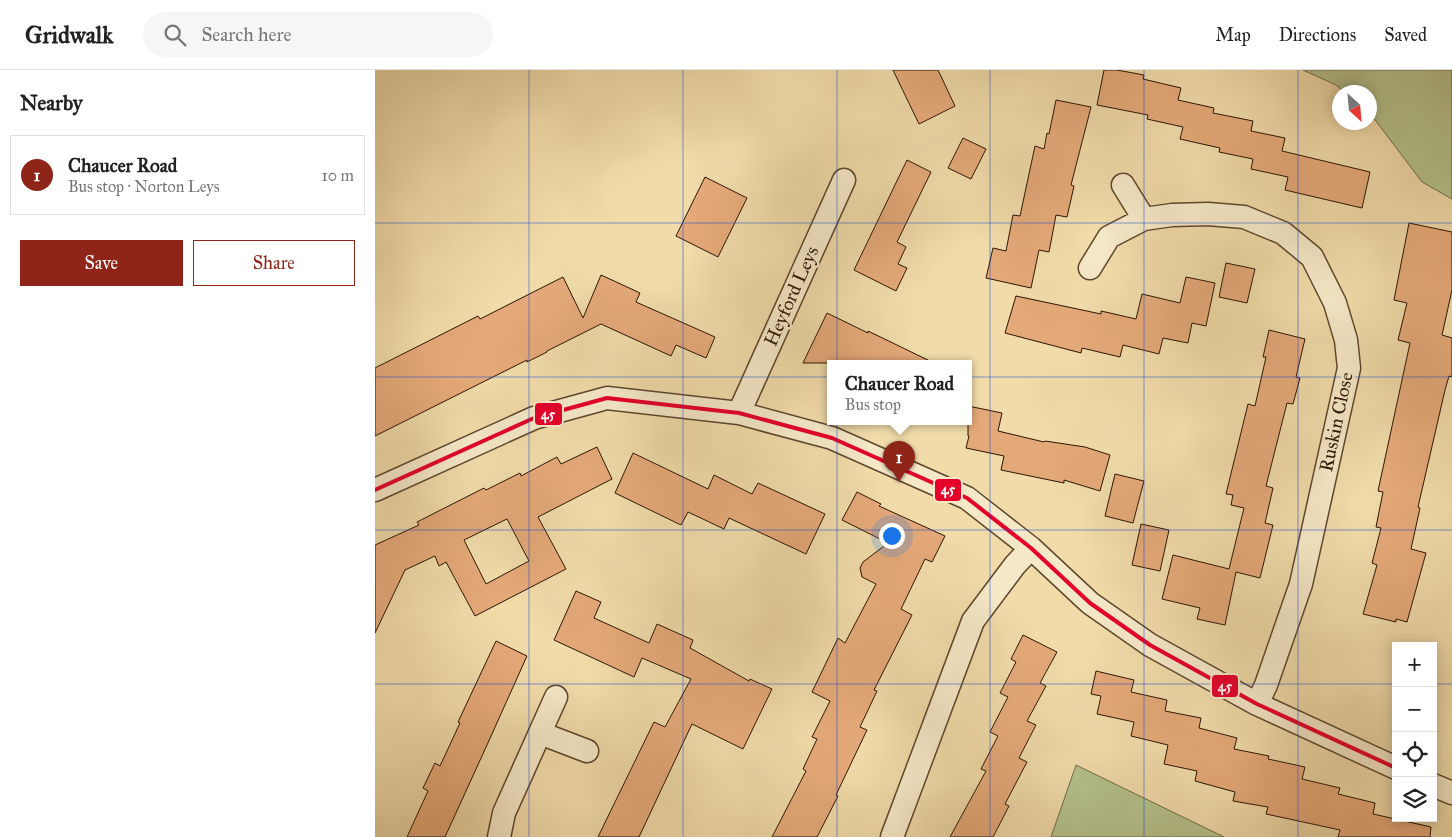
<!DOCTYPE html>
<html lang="en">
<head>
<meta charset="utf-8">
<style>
  :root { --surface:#fff; --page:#f6f6f6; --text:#222; --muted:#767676; --line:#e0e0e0; --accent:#8f2418 }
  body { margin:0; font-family:"IM FELL Great Primer",serif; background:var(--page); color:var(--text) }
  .controls { position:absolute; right:15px; bottom:15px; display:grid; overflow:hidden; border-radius:0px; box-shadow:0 2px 12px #0003 }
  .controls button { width:45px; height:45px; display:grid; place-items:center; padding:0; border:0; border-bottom:1px solid var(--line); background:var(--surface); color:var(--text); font:25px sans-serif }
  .compass { position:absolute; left:957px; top:15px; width:45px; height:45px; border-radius:50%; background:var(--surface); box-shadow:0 2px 12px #0003; rotate:154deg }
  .you { position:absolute; left:516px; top:465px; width:18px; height:18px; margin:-12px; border:4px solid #fff; border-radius:50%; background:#1a73e8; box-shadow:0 0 0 8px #1a73e833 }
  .badge { display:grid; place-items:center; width:32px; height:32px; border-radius:50%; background:var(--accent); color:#fff; font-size:16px; font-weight:700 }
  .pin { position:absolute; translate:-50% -41px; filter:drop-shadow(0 1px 2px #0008) }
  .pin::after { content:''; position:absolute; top:26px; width:18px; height:15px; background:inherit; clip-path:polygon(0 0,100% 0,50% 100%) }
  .popup { position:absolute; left:452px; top:290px; width:145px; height:65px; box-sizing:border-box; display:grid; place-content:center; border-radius:0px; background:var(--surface); filter:drop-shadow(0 1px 4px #0005); font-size:16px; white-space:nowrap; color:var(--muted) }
  .popup b { font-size:19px; color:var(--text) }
  .popup::after { content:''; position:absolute; left:50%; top:100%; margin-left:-10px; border:10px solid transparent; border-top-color:var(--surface) }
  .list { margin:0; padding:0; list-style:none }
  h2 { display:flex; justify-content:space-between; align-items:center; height:65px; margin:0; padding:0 20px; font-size:21px }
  h2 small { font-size:16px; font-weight:400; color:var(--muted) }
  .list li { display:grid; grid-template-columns:32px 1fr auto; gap:15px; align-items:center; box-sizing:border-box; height:80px; margin:0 10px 10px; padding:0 10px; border:1px solid var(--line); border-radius:0px }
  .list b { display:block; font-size:19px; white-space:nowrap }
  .list p { margin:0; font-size:16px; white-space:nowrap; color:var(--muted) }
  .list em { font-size:16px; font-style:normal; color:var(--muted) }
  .actions { display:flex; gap:10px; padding:15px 20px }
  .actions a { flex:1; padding:11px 0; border:1px solid var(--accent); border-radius:0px; text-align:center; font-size:18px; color:var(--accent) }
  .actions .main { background:var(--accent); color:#fff }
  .icon { flex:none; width:28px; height:28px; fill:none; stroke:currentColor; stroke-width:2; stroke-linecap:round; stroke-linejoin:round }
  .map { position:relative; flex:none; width:1077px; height:767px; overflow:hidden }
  header { display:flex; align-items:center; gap:30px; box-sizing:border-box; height:70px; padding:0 25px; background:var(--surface); border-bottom:1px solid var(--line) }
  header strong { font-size:24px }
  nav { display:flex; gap:28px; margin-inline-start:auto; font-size:18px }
  .search { width:350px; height:45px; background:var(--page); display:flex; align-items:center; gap:12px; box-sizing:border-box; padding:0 18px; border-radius:28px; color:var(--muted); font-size:19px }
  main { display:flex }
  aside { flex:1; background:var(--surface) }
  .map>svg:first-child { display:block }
  .green { fill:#b4c18c; stroke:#706b47 }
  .building { fill:#e4a979; stroke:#2d1502; fill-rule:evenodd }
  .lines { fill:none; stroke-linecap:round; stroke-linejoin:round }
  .minor-casing { stroke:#5e462c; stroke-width:25 }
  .minor { stroke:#f5e8c7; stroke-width:22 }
  .bus-1-casing { stroke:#f5e8c7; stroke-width:8 }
  .bus-1 { stroke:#e4002b; stroke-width:4 }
  .grid { fill:none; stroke:#1d4ed8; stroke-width:1; stroke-opacity:0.55 }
  .labels { text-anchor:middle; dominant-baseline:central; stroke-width:5; stroke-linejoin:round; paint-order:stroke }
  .street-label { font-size:19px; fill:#2d1502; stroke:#f5e8c7 }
  .line-badge { stroke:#f5e8c7; stroke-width:2 }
  .badge-label { font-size:14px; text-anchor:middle; font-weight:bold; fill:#fff }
</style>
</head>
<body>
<header>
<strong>Gridwalk</strong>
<div class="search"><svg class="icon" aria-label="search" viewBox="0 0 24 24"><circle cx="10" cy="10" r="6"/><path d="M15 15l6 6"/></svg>Search here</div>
<nav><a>Map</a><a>Directions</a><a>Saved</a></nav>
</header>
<main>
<aside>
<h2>Nearby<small></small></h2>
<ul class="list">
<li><span class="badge">1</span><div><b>Chaucer Road</b><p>Bus stop · Norton Leys</p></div><em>10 m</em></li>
</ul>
<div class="actions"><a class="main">Save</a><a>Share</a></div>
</aside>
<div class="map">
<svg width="1077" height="767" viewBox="0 0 1077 767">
  <rect width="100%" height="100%" fill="#f0dba9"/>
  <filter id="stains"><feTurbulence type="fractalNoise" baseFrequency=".004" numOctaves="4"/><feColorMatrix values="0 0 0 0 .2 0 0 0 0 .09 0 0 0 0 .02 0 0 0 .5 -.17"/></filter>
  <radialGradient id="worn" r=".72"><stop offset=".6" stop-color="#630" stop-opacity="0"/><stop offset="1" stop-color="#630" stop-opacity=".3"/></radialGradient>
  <path class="green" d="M928 0H1077V129L1047 112 1001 51 995 45 994 22H969L961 15Z
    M701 695 849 767H676Z"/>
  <path class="building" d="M518 0H563L580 36 544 54Z
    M729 0H742L769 5 768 9 806 18 803 30 839 38 838 43 878 51 876 61 910 68 907 81 995 102 987 138 910 120 913 107 876 99 878 89 844 82 845 78 805 69 808 57 772 49 773 45 722 35Z
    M681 30 716 37 696 115 699 116 692 147 681 145 674 182 664 180 656 218 611 208 618 178 631 181 638 145 645 146 660 76 669 79 672 63 674 64Z
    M588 68 611 79 596 109 573 98Z
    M532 90 556 102 522 172 531 177 523 194 532 198 521 221 479 200Z
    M330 107 372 128 343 187 301 166Z
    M1034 153 1077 162V220L1067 265 1077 268V307L1074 306 1070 320 1043 437 1045 438 1036 479 1051 483 1032 552 1021 549V552L988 544 1002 495 997 493 1006 458 1001 457 1008 422 1003 421 1035 273 1023 270 1032 233 1019 230Z
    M851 193 880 199 872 233 844 227Z
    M226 205 265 223 261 232 340 267 331 288 301 275 296 286 226 254 172 281V282L152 292V290L0 366V298L103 246 105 249 188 207 208 248Z
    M811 207 840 213 831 256 817 253 813 273 788 268 784 284 748 275 745 287 707 278 706 283 630 263 641 226 726 244V241L761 249 767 224 805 233Z
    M452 243 493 263V261L559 293H428Z
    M894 260 930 269 921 307 925 308 918 334 912 333 891 416 898 418 890 453 898 455 885 508 861 502 850 555 822 549 825 538 787 529 798 485 854 499 869 438 856 435 858 425 851 424 873 334 880 336 891 287H888Z
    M593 336 627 343 623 361 669 372 670 371 710 377 735 385 725 421 689 410V413L626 400 629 386 591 378 594 366H593Z
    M222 377 237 409 163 447 191 499 100 546 71 492 64 496 60 486 30 500 0 563V475L44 455 42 452 109 418 111 420 145 403 146 406 182 387 186 394ZM132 449 154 491 111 514 89 470Z
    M258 383 333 419 339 405 377 424 383 413 450 444 431 484 354 448 349 459 313 442 306 455 240 423Z
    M740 404 769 411 758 453 730 446Z
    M482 422 506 434 504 436 570 466 557 492 550 489 526 539 537 545 499 620 502 621 485 657 492 660 461 725 463 726 442 767H397L431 701 428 699 442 669 437 667 455 631 437 622 463 568 470 573 501 514 487 507 485 498 488 492 513 473 467 450Z
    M766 454 794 460 785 501 757 495Z
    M201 521 226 532 219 548 274 573 282 554 318 570 315 578 374 611 375 609 397 619 368 679 317 654 264 767H223L279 652 290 657 316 609 267 588 259 607 179 570Z
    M648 565 682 582 665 613 671 616 652 651 661 655 644 688 652 692 630 734 634 736 618 767H575L611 701 606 699 623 666 615 662 633 627 625 623 641 592 636 589Z
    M121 571 152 586 112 675 70 767H32L53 721 48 718 60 693 65 696 85 653 83 652Z
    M721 601 759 610 756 622 792 630 790 641 826 648 824 658 862 668 859 679 894 686 893 689 930 697 927 709 965 718 963 724 1000 733 998 744 1056 757 1055 767H963L965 760 891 744 893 737 858 731 860 722 820 711 822 701 789 694 793 675 756 666 759 652 722 644 726 626 716 624Z"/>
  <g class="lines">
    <defs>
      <path id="minor" d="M748 115 769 149
        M715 198 734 167 769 149 797 145 833 144 869 147 908 163 937 187 960 233 971 270 974 298 926 514 891 615 882 634
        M364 343 469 110
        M0 420 159 348 232 328 364 343 457 368 592 428 656 478 715 533 775 575 882 634 1021 698
        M165 663 212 681
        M1058 715 1077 723
        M124 767 129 743 181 627
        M517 767 598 551 640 495 656 478"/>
    </defs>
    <use href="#minor" class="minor-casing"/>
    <use href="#minor" class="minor"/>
    <defs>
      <path id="bus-1" d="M0 420 159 348 232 328 364 343 457 368 592 428 656 478 715 533 775 575 882 634 1021 698"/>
    </defs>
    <use href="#bus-1" class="bus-1-casing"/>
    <use href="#bus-1" class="bus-1"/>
  </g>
  <path class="grid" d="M154 0V767M308 0V767M462 0V767M615 0V767M769 0V767M923 0V767M0 153H1077M0 307H1077M0 460H1077M0 614H1021M1058 614H1077"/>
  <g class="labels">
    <g class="street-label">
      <text transform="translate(416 226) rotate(-66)">Heyford Leys</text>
      <text transform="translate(961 352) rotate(-78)">Ruskin Close</text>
    </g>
  </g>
  <g class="line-badge">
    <rect x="159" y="332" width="29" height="24" rx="5" fill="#e4002b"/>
    <rect x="559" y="408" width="28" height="24" rx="5" fill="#e4002b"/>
    <rect x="836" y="604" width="28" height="24" rx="5" fill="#e4002b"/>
  </g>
  <g class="badge-label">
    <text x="173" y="349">45</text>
    <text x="573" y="424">45</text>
    <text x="850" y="621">45</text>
  </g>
  <rect width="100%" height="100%" filter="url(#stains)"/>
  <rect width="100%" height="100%" fill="url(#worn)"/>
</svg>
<div class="controls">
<button>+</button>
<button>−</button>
<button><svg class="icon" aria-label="locate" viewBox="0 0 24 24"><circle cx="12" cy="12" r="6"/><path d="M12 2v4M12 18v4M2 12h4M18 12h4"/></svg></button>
<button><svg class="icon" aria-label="layers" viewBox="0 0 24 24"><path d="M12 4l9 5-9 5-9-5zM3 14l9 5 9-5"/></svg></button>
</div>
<svg class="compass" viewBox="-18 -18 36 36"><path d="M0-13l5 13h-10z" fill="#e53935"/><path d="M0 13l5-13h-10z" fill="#767676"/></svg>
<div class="you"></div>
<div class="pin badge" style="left:524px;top:412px">1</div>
<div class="popup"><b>Chaucer Road</b>Bus stop</div>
</div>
</main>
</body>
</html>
